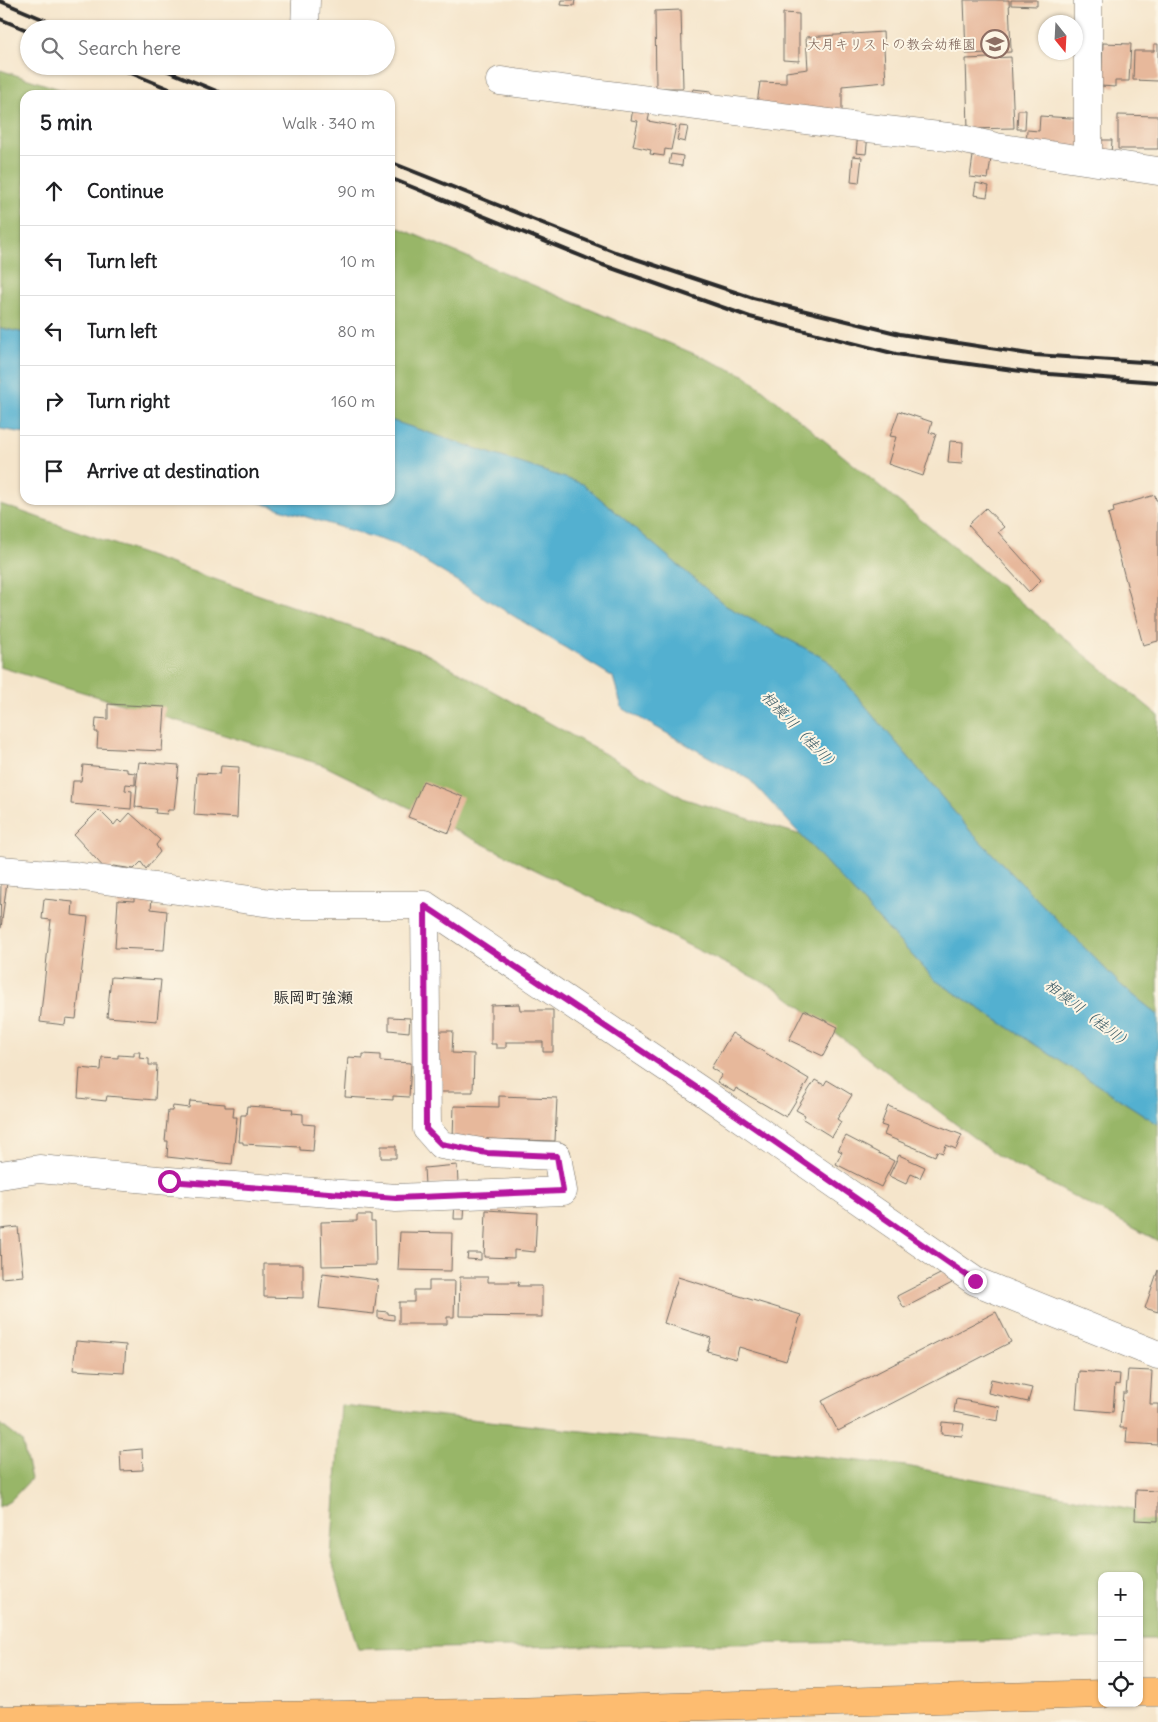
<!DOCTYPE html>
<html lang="en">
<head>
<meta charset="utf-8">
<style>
  :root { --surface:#fff; --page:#f6f6f6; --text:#202124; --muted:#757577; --line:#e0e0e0 }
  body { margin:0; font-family:Delius,"Klee One",sans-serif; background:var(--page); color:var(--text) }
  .controls { position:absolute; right:15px; bottom:15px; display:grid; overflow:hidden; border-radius:10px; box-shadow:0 1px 4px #0004 }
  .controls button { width:45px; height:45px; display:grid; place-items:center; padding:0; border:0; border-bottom:1px solid var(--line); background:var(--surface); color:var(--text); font:25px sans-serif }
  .compass { position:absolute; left:1038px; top:15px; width:45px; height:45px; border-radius:50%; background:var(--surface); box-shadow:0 1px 4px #0004; rotate:162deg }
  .stop { position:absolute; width:15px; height:15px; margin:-11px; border:4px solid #b5179e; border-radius:50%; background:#fff }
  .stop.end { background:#b5179e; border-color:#fff; box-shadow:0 1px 5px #0008 }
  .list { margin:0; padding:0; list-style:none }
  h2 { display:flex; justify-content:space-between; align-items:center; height:65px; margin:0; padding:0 20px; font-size:21px }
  h2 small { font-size:16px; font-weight:400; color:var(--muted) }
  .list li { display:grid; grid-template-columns:32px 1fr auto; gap:15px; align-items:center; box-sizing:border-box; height:70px; padding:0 20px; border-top:1px solid var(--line) }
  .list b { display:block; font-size:19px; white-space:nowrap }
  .list em { font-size:16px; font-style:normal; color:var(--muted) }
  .icon { flex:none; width:28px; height:28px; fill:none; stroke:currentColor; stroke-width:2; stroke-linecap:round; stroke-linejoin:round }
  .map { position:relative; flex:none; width:1158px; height:1722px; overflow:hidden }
  .search { position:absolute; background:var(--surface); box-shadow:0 1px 4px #0004; left:20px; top:20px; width:375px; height:55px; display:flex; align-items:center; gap:12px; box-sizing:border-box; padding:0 18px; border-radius:28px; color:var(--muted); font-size:19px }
  .panel { position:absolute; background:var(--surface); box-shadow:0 1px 4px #0004; left:20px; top:90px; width:375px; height:415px; border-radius:15px }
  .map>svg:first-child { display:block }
  .forest { fill:#98b668; stroke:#62704a }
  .water { fill:#52b0d0; stroke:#3e6e7e }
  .building { fill:#e7b89b }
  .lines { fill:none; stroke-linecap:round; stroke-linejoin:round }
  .minor-casing { stroke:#726c63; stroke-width:29 }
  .highway-casing { stroke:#726c63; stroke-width:29 }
  .minor { stroke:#fff; stroke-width:28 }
  .highway { stroke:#fdbc6f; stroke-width:28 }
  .rail { stroke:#2b2b2b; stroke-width:4 }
  .route { stroke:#b5179e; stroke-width:6 }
  .labels { text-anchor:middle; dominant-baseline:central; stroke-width:4; stroke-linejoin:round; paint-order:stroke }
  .education-label { font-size:14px; fill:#785e54; stroke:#fcf5e5; text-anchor:end }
  .water-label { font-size:15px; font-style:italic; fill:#395a65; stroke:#fcf5e5 }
  .quarter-label { font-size:16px; font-weight:bold; fill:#2b2b2b; stroke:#fcf5e5 }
</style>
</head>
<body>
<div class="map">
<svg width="1158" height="1722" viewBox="0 0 1158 1722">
  <rect width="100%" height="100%" fill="#fcf5e5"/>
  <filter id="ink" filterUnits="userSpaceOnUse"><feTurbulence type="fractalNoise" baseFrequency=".02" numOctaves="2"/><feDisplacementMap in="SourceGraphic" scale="10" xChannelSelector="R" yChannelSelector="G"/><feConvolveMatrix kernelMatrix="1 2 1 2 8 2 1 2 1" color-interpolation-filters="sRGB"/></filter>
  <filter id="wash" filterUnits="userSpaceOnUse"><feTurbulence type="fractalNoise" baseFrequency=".0096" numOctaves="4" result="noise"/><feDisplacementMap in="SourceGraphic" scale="20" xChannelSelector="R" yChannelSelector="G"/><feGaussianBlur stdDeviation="1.12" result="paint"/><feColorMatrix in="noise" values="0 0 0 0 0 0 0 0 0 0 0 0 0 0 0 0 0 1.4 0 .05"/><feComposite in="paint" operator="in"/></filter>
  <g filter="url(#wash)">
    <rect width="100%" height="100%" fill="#f5e5cb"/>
    <path class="forest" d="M0 70 78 95H25V333L0 328Z
      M390 224 746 376 1158 715V1015L1122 986 971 832 827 660 726 606 583 484 390 420Z
      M0 504 425 653 685 799 801 835 935 980 1158 1124V1241L998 1156 777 989 323 765 0 667Z
      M341 1405 906 1466 1158 1514V1639H1139V1576H1102V1639L358 1649 331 1558Z
      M0 1424 22 1441 31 1479 10 1501 0 1507Z"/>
    <path class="water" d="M0 328 25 333V433L0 429Z
      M390 420 583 484 726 606 827 660 971 832 1122 986 1158 1015V1124L935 980 750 780 622 708 613 677 398 545 251 500H390Z"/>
    <g id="blocks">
      <path class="building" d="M562 0H575L574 6 561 5Z
        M964 0H1009L1011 52 966 54Z
        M1011 0H1037V6L1011 5Z
        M681 10 683 88H656L655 11Z
        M783 13 799 14V61L783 60Z
        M883 32 886 82 842 86V114L757 104 760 82 786 83V72L808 69 806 37Z
        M1103 43 1131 44 1129 81H1115V87L1101 86Z
        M1154 44H1158V81L1133 80 1134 51H1154Z
        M1011 57 1014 128 968 129 966 59Z
        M693 89 711 91 710 99 691 97Z
        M633 109 650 112 648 121 676 126 671 150 665 149 664 156 650 154 651 150 633 146 638 121 631 120Z
        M1018 110H1026L1025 129H1017Z
        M1118 115 1158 116V149H1118Z
        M1040 116 1085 119 1083 150 1026 147 1027 130 1039 131Z
        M680 126 688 127 685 142 677 140Z
        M858 133 868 135 866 154 856 153Z
        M1101 140H1112L1111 154H1100Z
        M671 154 683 156 682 166 669 164Z
        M853 156 862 157 859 183 851 182Z
        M973 156 991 158 988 179 970 177Z
        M976 183 989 186 987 197 974 195Z
        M899 411 932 422 929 432 936 434 923 476 888 464 896 437 890 436Z
        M950 441 963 442 962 464 948 463Z
        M1155 495 1156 500H1158V641L1143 645 1108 514 1114 512 1113 507Z
        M986 508 1004 527 998 532 1041 580 1029 592 968 525Z
        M108 704 165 707 162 751 97 748 98 732H95L96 718 108 719Z
        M139 762 179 765 174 810H168L167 814 155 813 156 809 135 807 137 785H136Z
        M83 765 127 769V772L135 773V785L126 784 125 790 132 791 131 809 71 804 73 781H81Z
        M221 766 239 767 237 818 194 815 197 773 220 774Z
        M423 781 463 797 449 833 408 817Z
        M99 810 114 825 118 820 121 823 130 813 160 840 156 845 160 852 146 869 141 862 134 869 113 866 107 871 74 835Z
        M1 882H7L1 928H0Z
        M134 897 152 898 151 909 167 911 164 950 115 948 118 900 134 901Z
        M44 899 73 902 72 915 88 917 76 1019 66 1018 65 1025 40 1022 51 920 42 919Z
        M111 977 161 980 157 1021 107 1017Z
        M519 1004 520 1010H553V1052H543V1042H506V1048H496V1044H491V1005Z
        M804 1010 838 1027 823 1056 789 1040Z
        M389 1017 410 1018 409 1032 389 1030Z
        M434 1031H453L452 1053 474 1054 473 1092H432Z
        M732 1033 809 1079 786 1117 736 1088 734 1092 717 1082 722 1075 711 1068Z
        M134 1052H140L139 1058 149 1059V1065H157L155 1100 107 1096 106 1101 78 1098 80 1068 101 1070 102 1057 118 1058V1055L134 1056Z
        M363 1054 380 1055V1061L411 1063 409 1097 393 1096V1100L345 1097 348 1057 363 1058Z
        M815 1080 824 1085 827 1080 852 1095 837 1119 841 1122 832 1137 803 1119 805 1115 796 1110Z
        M499 1096 557 1098 555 1141 453 1138 454 1106 499 1107Z
        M190 1101 225 1104V1107H234L233 1117H237L232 1164 167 1157 168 1141H165L168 1111H172L173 1106 189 1108Z
        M247 1106 293 1109 292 1113 303 1114V1124L315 1125 313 1151 300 1150V1147L243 1144V1142H239L241 1115H246Z
        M888 1106 962 1135 956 1149 946 1145 943 1153 937 1151 935 1156 884 1135 887 1127 881 1125Z
        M846 1136 894 1161 881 1187 836 1164 842 1152 838 1150Z
        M381 1146H396V1158H381Z
        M899 1155 925 1167 920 1178 911 1174 906 1184 889 1176Z
        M457 1165 458 1182 425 1185 424 1168Z
        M455 1198 465 1199 464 1219H454Z
        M486 1210 537 1213 535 1252 514 1250V1258L484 1257Z
        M357 1215H371V1222H375L376 1265 322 1266 321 1222 357 1221Z
        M18 1227 23 1276 1 1278 0 1229Z
        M400 1232 452 1233 451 1271 398 1270Z
        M468 1253H481V1260L467 1259Z
        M264 1264H303V1298L264 1297Z
        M1158 1270V1312L1145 1308Z
        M946 1271 952 1283 904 1308 897 1296Z
        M323 1273 378 1280 374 1314 319 1308Z
        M460 1277H488V1282H519L518 1286H542V1317L459 1316Z
        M678 1277 801 1315 786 1361 739 1347 736 1359 707 1351 711 1338 664 1323Z
        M429 1281H455L454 1317H447V1324H399V1302H414V1290H429Z
        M378 1311 388 1312V1314L394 1315V1320L378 1318Z
        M996 1312 1011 1342 838 1431 822 1401Z
        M76 1341 126 1345 124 1373 73 1370Z
        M1128 1370 1152 1371 1150 1404H1158V1445L1126 1443 1127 1428H1120L1123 1393H1126Z
        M1079 1371 1120 1374 1119 1385 1115 1384 1113 1412 1076 1409Z
        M991 1379 1032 1388 1028 1402 988 1393Z
        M956 1399 1000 1407 998 1421 954 1412Z
        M942 1422 964 1424 962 1436 941 1434Z
        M142 1449 143 1470 121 1471 120 1451Z
        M1136 1490 1158 1491V1521L1135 1520Z"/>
    </g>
  </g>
  <g filter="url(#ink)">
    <use href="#blocks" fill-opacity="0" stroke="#726c63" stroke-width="1"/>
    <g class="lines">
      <defs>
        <path id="minor" d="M305 29 306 0
          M500 81 868 128 957 138 996 147 1158 171
          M1088 160V0
          M0 870 75 876 286 905H425L700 1090 975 1281 1158 1355
          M0 1175 39 1169 169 1181 396 1198 563 1191 557 1156 487 1153 441 1145 427 1129 425 905"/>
        <path id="highway" d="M1139 1692H1158
          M0 1720 479 1713 1102 1694"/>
      </defs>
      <use href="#minor" class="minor-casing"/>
      <use href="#highway" class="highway-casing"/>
      <use href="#minor" class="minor"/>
      <use href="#highway" class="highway"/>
      <path class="rail" d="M0 1 66 29
        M0 19 29 31
        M114 66 184 95
        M156 66 226 95
        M390 162 615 252 753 298 900 334 1035 355 1158 363
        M390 178 603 265 750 317 896 354 1035 373 1158 382"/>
    </g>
  </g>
  <g class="lines" filter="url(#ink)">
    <path class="route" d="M169 1181 396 1198 563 1191 557 1156 487 1153 441 1144 426 1129 425 906 700 1090 975 1281"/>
  </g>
  <defs>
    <symbol id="school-ring" viewBox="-11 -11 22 22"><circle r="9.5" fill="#fcf5e5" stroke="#8d6e63" stroke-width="1.5"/><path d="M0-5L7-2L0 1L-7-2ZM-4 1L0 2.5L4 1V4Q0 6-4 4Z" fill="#8d6e63"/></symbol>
  </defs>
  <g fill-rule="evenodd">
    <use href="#school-ring" x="979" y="28" width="32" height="32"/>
  </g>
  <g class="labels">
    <g class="education-label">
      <text x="976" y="44">大月キリストの教会幼稚園</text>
    </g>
    <g class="water-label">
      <text transform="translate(801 731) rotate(46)">相模川（桂川）</text>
      <text transform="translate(1089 1014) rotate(37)">相模川（桂川）</text>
    </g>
    <g class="quarter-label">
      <text x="313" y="997">賑岡町強瀬</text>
    </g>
  </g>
</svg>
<div class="controls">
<button>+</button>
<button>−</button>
<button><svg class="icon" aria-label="locate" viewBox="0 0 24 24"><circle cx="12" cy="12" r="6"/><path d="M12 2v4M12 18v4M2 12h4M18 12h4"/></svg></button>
</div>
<svg class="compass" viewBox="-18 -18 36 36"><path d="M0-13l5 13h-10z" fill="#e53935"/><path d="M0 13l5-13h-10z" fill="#757577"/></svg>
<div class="stop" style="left:169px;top:1181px"></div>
<div class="stop end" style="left:975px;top:1281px"></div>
<div class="search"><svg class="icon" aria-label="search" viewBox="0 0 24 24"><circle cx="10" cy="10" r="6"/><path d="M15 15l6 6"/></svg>Search here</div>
<section class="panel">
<h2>5 min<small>Walk · 340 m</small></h2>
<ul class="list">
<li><svg class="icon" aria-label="ahead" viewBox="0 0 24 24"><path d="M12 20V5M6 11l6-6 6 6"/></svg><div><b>Continue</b></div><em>90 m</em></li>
<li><svg class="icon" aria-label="left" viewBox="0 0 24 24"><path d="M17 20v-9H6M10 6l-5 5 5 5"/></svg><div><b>Turn left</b></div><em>10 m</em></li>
<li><svg class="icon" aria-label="left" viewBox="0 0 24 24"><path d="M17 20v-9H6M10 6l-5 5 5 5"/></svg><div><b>Turn left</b></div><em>80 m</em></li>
<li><svg class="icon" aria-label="right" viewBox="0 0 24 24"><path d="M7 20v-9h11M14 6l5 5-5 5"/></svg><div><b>Turn right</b></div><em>160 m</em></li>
<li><svg class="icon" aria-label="arrive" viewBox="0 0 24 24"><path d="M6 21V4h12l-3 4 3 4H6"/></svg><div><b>Arrive at destination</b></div></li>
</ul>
</section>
</div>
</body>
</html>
